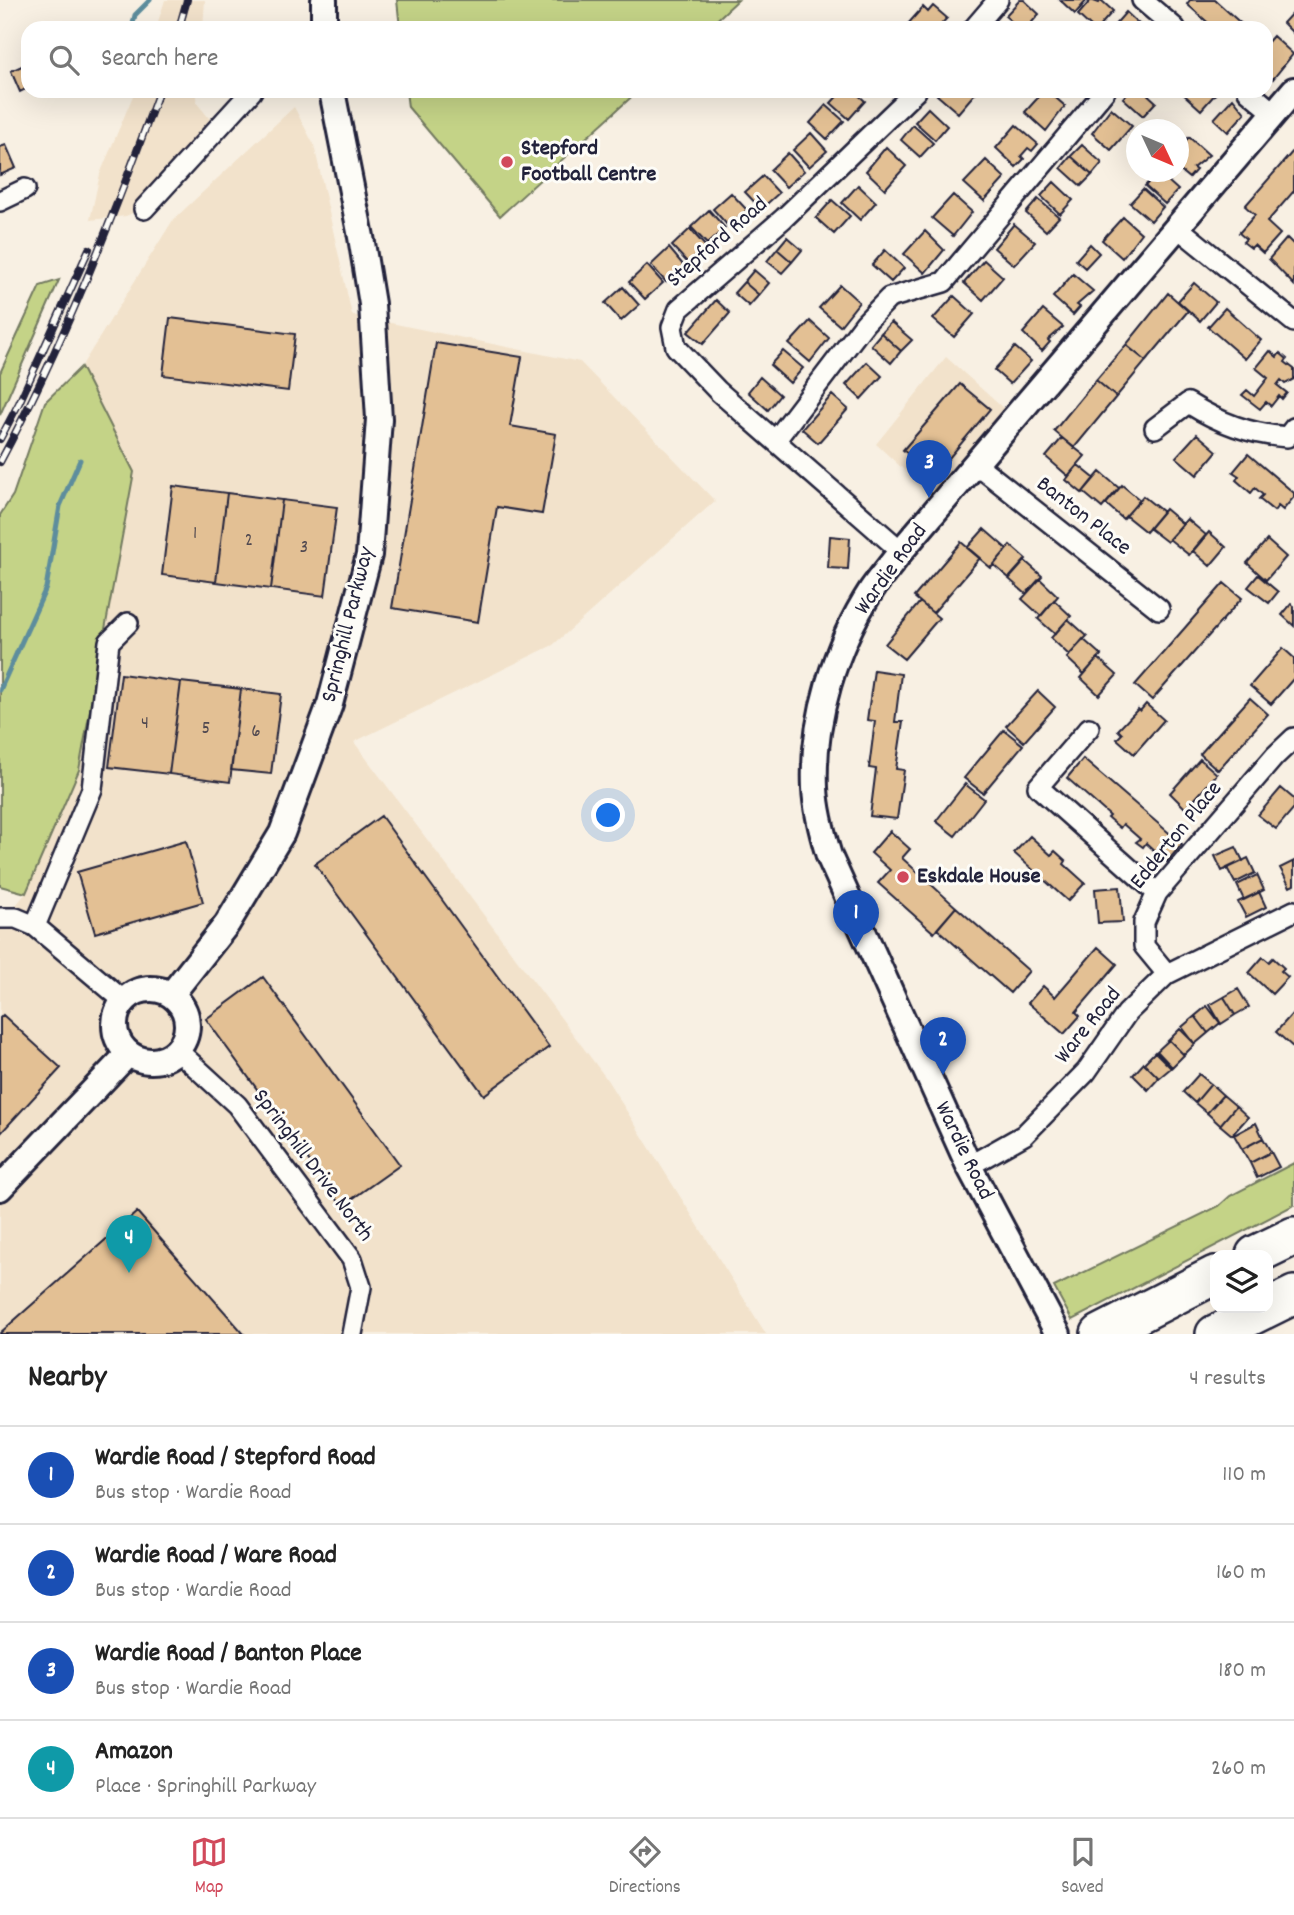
<!DOCTYPE html>
<html lang="en">
<head>
<meta charset="utf-8">
<style>
  :root { --surface:#fff; --page:#f2f2f2; --text:#222; --muted:#767676; --line:#e0e0e0; --accent:#d1495b }
  body { margin:0; font-family:Dekko,sans-serif; background:var(--page); color:var(--text) }
  .controls { position:absolute; right:21px; bottom:21px; display:grid; overflow:hidden; border-radius:14px; box-shadow:0 7px 28px #0002 }
  .controls button { width:63px; height:63px; display:grid; place-items:center; padding:0; border:0; border-bottom:2px solid var(--line); background:var(--surface); color:var(--text); font:35px sans-serif }
  .compass { position:absolute; left:1126px; top:119px; width:63px; height:63px; border-radius:50%; background:var(--surface); box-shadow:0 7px 28px #0002; rotate:134deg }
  .you { position:absolute; left:609px; top:816px; width:24px; height:24px; margin:-18px; border:5px solid #fff; border-radius:50%; background:#1a73e8; box-shadow:0 0 0 10px #1a73e833 }
  .badge { display:grid; place-items:center; width:46px; height:46px; border-radius:50%; background:var(--accent); color:#fff; font-size:23px; font-weight:700 }
  .pin { position:absolute; translate:-50% -58px; filter:drop-shadow(0 2px 4px #0008) }
  .pin::after { content:''; position:absolute; top:37px; width:24px; height:21px; background:inherit; clip-path:polygon(0 0,100% 0,50% 100%) }
  .list { margin:0; padding:0; list-style:none }
  h2 { display:flex; justify-content:space-between; align-items:center; height:91px; margin:0; padding:0 28px; font-size:30px }
  h2 small { font-size:23px; font-weight:400; color:var(--muted) }
  .list li { display:grid; grid-template-columns:46px 1fr auto; gap:21px; align-items:center; box-sizing:border-box; height:98px; padding:0 28px; border-top:2px solid var(--line) }
  .list b { display:block; font-size:26px; white-space:nowrap }
  .list p { margin:0; font-size:23px; white-space:nowrap; color:var(--muted) }
  .list em { font-size:23px; font-style:normal; color:var(--muted) }
  .icon { flex:none; width:38px; height:38px; fill:none; stroke:currentColor; stroke-width:2; stroke-linecap:round; stroke-linejoin:round }
  .map { position:relative; flex:none; width:1294px; height:1334px; overflow:hidden }
  .search { position:absolute; background:var(--surface); box-shadow:0 7px 28px #0002; left:21px; right:21px; top:21px; height:77px; display:flex; align-items:center; gap:18px; box-sizing:border-box; padding:0 24px; border-radius:21px; color:var(--muted); font-size:26px }
  .sheet { height:483px; background:var(--surface) }
  nav { display:flex; justify-content:space-around; align-items:center; box-sizing:border-box; height:98px; border-top:2px solid var(--line); background:var(--surface); font-size:19px; color:var(--muted) }
  nav a { display:grid; justify-items:center; gap:4px }
  nav .on { color:var(--accent) }
  .map>svg:first-child { display:block }
  .built { fill:#f2e2cb }
  .green { fill:#c4d387; stroke:#737a61; stroke-width:2 }
  .lines { fill:none; stroke-linecap:round; stroke-linejoin:round }
  .stream { stroke:#5d8d9d; stroke-width:5 }
  .building { fill:#e3c094; stroke:#22223b; stroke-width:2 }
  .minor-casing { stroke:#22223b; stroke-width:24 }
  .tertiary-casing { stroke:#22223b; stroke-width:30 }
  .motorway-casing { stroke:#22223b; stroke-width:42 }
  .minor { stroke:#fdfcf7; stroke-width:19 }
  .tertiary { stroke:#fdfcf7; stroke-width:24 }
  .motorway { stroke:#fdfcf7; stroke-width:37 }
  .rail-casing { stroke:#22223b; stroke-width:8 }
  .rail { stroke:#fdfcf7; stroke-width:5; stroke-dasharray:16; stroke-linecap:butt }
  .poi-dot { fill:#d1495b; stroke:#fdfcf7; stroke-width:2.5 }
  .labels { text-anchor:middle; dominant-baseline:central; stroke-width:6; stroke-linejoin:round; paint-order:stroke }
  .number-label { font-size:19px; fill:#524a51 }
  .poi-label { font-size:23px; font-weight:bold; fill:#22223b; stroke:#fdfcf7; text-anchor:start }
  .street-label { font-size:23px; fill:#22223b; stroke:#fdfcf7 }
</style>
</head>
<body>
<div class="map">
<svg width="1294" height="1334" viewBox="0 0 1294 1334">
  <rect width="100%" height="100%" fill="#f8f0e3"/>
  <filter id="ink" filterUnits="userSpaceOnUse"><feTurbulence type="fractalNoise" baseFrequency=".0143" numOctaves="2"/><feDisplacementMap in="SourceGraphic" scale="14" xChannelSelector="R" yChannelSelector="G"/><feConvolveMatrix kernelMatrix="1 2 1 2 8 2 1 2 1" color-interpolation-filters="sRGB"/></filter>
  <g filter="url(#ink)">
    <path class="built" d="M165 0H205L203 28H156Z
      M135 91H197L196 102 213 123 143 208 126 216 90 220 100 174Z
      M294 107 314 145 352 315 580 362 715 501 553 645 354 742 606 1078 766 1334H0V924L26 893 134 472 81 367 173 220Z
      M946 357 1004 409 930 494 876 444Z"/>
    <path class="green" d="M397 0H738L708 28H400Z
      M406 91H638L500 216 408 107Z
      M59 280 0 415V373L40 286Z
      M81 367 134 472 79 770 26 893 0 886V515L13 495 45 402Z
      M1294 1163V1205L1072 1320 1054 1287 1219 1206 1230 1196Z"/>
    <g class="lines">
      <path class="stream" d="M132 28 135 15 150 0
        M0 690 46 588 60 506 80 460"/>
    </g>
    <path class="building" d="M1020 0H1024L1039 14 1027 28H1019L1005 16Z
      M1060 0H1087L1075 14Z
      M1091 0 1099 3 1101 0 1113 11 1098 28H1092L1078 15Z
      M1190 0H1215L1246 28H1214L1187 4Z
      M933 6 947 18 938 28H910L907 25 923 7 928 12Z
      M1294 11V34L1283 23Z
      M1126 12 1140 25 1137 28H1112Z
      M1273 36 1293 54 1273 79 1266 72V44Z
      M28 63V88L20 92 11 71Z
      M842 91H854L865 101 849 119 831 103Z
      M941 91H977L958 113 937 95Z
      M1044 91H1048L1065 106 1046 131 1025 112Z
      M1129 91H1144L1156 102 1143 116 1123 98Z
      M1180 91H1218L1201 110Z
      M1233 98 1245 113 1228 132 1214 119Z
      M826 105 844 121 827 139 810 123Z
      M928 108 947 126 935 140 915 122Z
      M1111 108 1132 126 1111 150 1092 133Z
      M913 125 933 143 920 157 901 140Z
      M1016 125 1038 144 1032 151 1028 148 1021 156 1024 159 1016 167 996 148Z
      M811 133 827 151 809 167 793 150Z
      M1189 137 1209 155 1193 168 1196 170 1189 178 1178 169V149Z
      M6 145 16 168 0 175V147Z
      M1082 145 1102 163 1092 175 1071 156Z
      M886 147 906 166 885 189 866 171Z
      M1294 150V191L1267 222 1280 234 1263 253 1254 245 1251 248 1243 242 1246 239 1239 233 1255 215 1245 206Z
      M788 153 804 171 786 187 770 170Z
      M1071 156 1092 175 1081 186 1061 168Z
      M986 160 1005 178 984 201 964 183Z
      M1158 172 1178 190 1165 204 1145 186Z
      M763 176 779 193 761 209 745 192Z
      M1054 182 1073 200 1060 214 1041 196Z
      M858 185 876 202 860 220 842 203Z
      M1143 189 1163 207 1151 221 1130 203Z
      M731 193 747 210 729 227 713 209Z
      M953 195 972 212 953 236 932 218Z
      M1038 199 1059 217 1046 231 1026 213Z
      M832 200 850 216 834 234 816 218Z
      M709 210 725 228 707 244 691 227Z
      M1123 217 1141 233 1122 258 1102 240Z
      M1014 224 1035 242 1014 265 994 248Z
      M690 229 706 247 688 263 672 246Z
      M925 231 944 250 925 273 904 254Z
      M787 237 802 250 792 262 777 249Z
      M1287 238 1294 245V285L1269 259Z
      M1090 244 1099 253 1085 268 1076 260Z
      M669 248 684 266 666 282 651 265Z
      M777 249 792 262 782 273 767 261Z
      M885 250 904 268 891 282 872 265Z
      M984 260 1003 277 983 300 964 283Z
      M647 265 663 283 645 299 629 282Z
      M754 270 769 283 759 295 744 282Z
      M1073 274 1093 291 1077 305 1080 307 1073 315 1053 297Z
      M744 282 759 295 749 306 734 293Z
      M1194 283 1216 302 1200 321 1178 301Z
      M840 285 859 302 840 326 819 308Z
      M623 287 639 305 621 321 605 303Z
      M1168 293 1188 311 1146 361 1126 345Z
      M954 296 974 314 954 337 933 319Z
      M716 300 730 313 703 344 688 332Z
      M1225 308 1261 340 1245 359 1208 327Z
      M1043 310 1063 327 1048 340 1050 342 1042 351 1023 333Z
      M170 318 295 334 288 391 163 375Z
      M810 321 829 338 810 362 789 344Z
      M891 322 912 340 901 351 881 333Z
      M881 333 901 351 891 363 871 345Z
      M436 343 522 357 510 426 556 434 542 514 497 507 478 622 392 608Z
      M1126 345 1146 361 1116 397 1096 380Z
      M1015 347 1031 361 1010 384 994 370Z
      M783 351 803 368 790 383 770 365Z
      M1270 351 1277 357 1280 353 1287 359 1285 362 1294 369V379L1285 384 1281 380 1277 385 1287 393 1282 399 1279 396 1271 406 1266 402 1260 409 1242 395 1247 390 1254 396 1268 378 1256 368Z
      M867 362 882 376 861 399 846 385Z
      M760 377 780 395 768 410 748 392Z
      M1096 380 1116 397 1074 448 1054 431Z
      M960 384 990 409 934 476 903 450Z
      M832 395 848 409 818 443 802 429Z
      M1197 434 1217 451 1197 475 1176 457Z
      M1062 438 1085 456 1068 476 1046 457Z
      M1248 454 1294 493V497L1283 510 1278 506 1274 511 1259 499 1263 495 1255 488 1251 493 1236 480 1239 476 1233 472Z
      M1078 465 1094 478 1082 493 1066 480Z
      M1100 472 1119 488 1102 508 1083 492Z
      M1122 485 1140 500 1123 519 1106 504Z
      M173 486 227 493 216 582 162 575Z
      M227 493 282 500 271 589 216 582Z
      M1143 496 1163 512 1146 532 1126 516Z
      M282 500 337 507 325 596 271 589Z
      M1165 509 1183 524 1167 542 1149 528Z
      M1187 519 1206 535 1189 555 1169 539Z
      M984 529 1007 549 991 568 967 548Z
      M1209 532 1226 547 1210 566 1193 551Z
      M830 536 850 538 848 569 828 568Z
      M1267 540 1286 557 1266 580 1247 563Z
      M961 542 980 558 933 613 914 597Z
      M1010 545 1026 559 1009 578 994 565Z
      M1025 561 1042 576 1026 594 1009 579Z
      M1258 575 1278 592 1269 603 1248 587Z
      M1040 579 1058 596 1041 616 1022 599Z
      M1224 583 1242 598 1152 700 1135 685Z
      M1054 600 1071 616 1055 634 1038 619Z
      M920 602 939 618 904 659 885 644Z
      M1291 604 1294 606V626L1282 615Z
      M1068 619 1087 636 1069 655 1051 638Z
      M1083 639 1101 655 1084 674 1067 658Z
      M1283 648 1294 658V678L1271 704 1250 686Z
      M1098 658 1117 675 1099 695 1081 678Z
      M874 670 901 674 895 722H903L896 769 904 770 897 819 870 816 876 769 869 768 875 721 867 720Z
      M121 674 181 682 169 774 109 767Z
      M181 682 241 689 230 782 169 774Z
      M241 689 281 694 271 774 231 770Z
      M1038 691 1055 707 1024 742 1006 726Z
      M1250 698 1268 714 1218 770 1200 754Z
      M1146 704 1164 720 1134 754 1117 739 1122 734 1118 730 1138 709 1140 711Z
      M1004 730 1023 745 983 793 964 778Z
      M1083 759 1182 844 1167 862 1146 843 1143 847 1136 842 1140 839 1123 824 1120 828 1108 818 1110 816 1067 778Z
      M1200 759 1217 774 1186 809 1170 793Z
      M965 784 984 799 955 836 936 821Z
      M1281 788 1294 799V808L1276 829 1258 815Z
      M381 816 549 1047 484 1095 315 864Z
      M890 831 910 849 902 858 956 907 934 933 878 883 890 870 871 853Z
      M1030 836 1051 855 1055 851 1066 861 1064 864 1085 883 1068 901 1014 853Z
      M186 841 203 902 95 933 77 872Z
      M1236 847 1243 861 1222 871 1215 856Z
      M1248 858 1255 873 1235 883 1227 868Z
      M1294 861V885L1290 887 1280 868Z
      M1257 875 1264 890 1244 900 1237 885Z
      M1120 887 1123 922 1098 923 1095 889Z
      M1259 892 1266 907 1246 917 1238 902Z
      M956 907 1029 971 1010 993 937 929Z
      M1098 947 1117 964 1076 1012 1080 1016 1064 1034 1028 1003 1043 986 1055 997Z
      M1263 957 1269 962 1273 958 1284 968 1281 971 1288 977 1272 994 1249 973Z
      M263 977 400 1165 342 1206 206 1019Z
      M1238 989 1249 1007 1235 1015 1224 997Z
      M1224 997 1235 1015 1221 1024 1210 1005Z
      M1207 1006 1220 1023 1208 1033 1195 1016Z
      M1292 1014 1294 1016V1048L1276 1032Z
      M3 1015 61 1068 0 1134V1018Z
      M1195 1016 1208 1033 1195 1044 1182 1027Z
      M1180 1029 1195 1044 1184 1055 1169 1040Z
      M1169 1040 1184 1055 1172 1067 1157 1051Z
      M1155 1052 1171 1068 1159 1078 1144 1063Z
      M1144 1063 1159 1078 1148 1090 1133 1075Z
      M1199 1074 1211 1084 1195 1103 1183 1092Z
      M1211 1084 1223 1095 1207 1113 1195 1103Z
      M1223 1095 1236 1106 1220 1125 1207 1113Z
      M1236 1106 1248 1117 1232 1135 1220 1125Z
      M1256 1123 1263 1138 1242 1149 1234 1135Z
      M1263 1138 1271 1152 1250 1163 1242 1149Z
      M1271 1152 1279 1167 1257 1178 1250 1163Z
      M137 1212 244 1334H0V1333Z"/>
    <g class="lines">
      <defs>
        <path id="minor" d="M1142 0 1175 28
          M974 28 998 0
          M1248 91 1274 113
          M0 201 25 189
          M144 209 252 91
          M1177 227 1294 322
          M1155 428 1188 403C1220 423 1249 434 1287 437L1294 428
          M775 441 865 323 889 298 944 282 1105 91
          M976 464 1159 609
          M901 551 718 391 676 347 672 327 679 309 784 218 916 91
          M1089 728 1038 787 1157 893
          M0 918H16L35 926 124 1001
          M35 926 92 789 109 642 128 623
          M1167 974 1144 946V922L1157 893 1275 756 1294 738
          M177 1050 237 1105 352 1259 361 1287 352 1334
          M969 1166 1024 1135 1086 1072 1127 1013 1167 974 1294 911"/>
        <path id="tertiary" d="M324 0V28
          M115 1025a36 36 0 1 1 72 0a36 36 0 1 1-72 0Z
          M171 995 227 924 282 833 330 704 369 555 379 419 372 304 361 237 332 91
          M0 1188 128 1054
          M1058 1334 969 1166 829 856C822 833 816 811 815 788 812 720 835 646 872 589 881 576 892 564 901 551L1294 90"/>
        <path id="motorway" d="M1255 1255 1294 1236
          M1100 1334 1215 1275
          M1215 1334 1294 1295"/>
      </defs>
      <use href="#minor" class="minor-casing"/>
      <use href="#tertiary" class="tertiary-casing"/>
      <use href="#motorway" class="motorway-casing"/>
      <use href="#minor" class="minor"/>
      <use href="#tertiary" class="tertiary"/>
      <use href="#motorway" class="motorway"/>
      <defs>
        <path id="rail" d="M179 28 187 0
          M0 439 19 403 89 249
          M0 462C64 343 113 218 159 91"/>
      </defs>
      <use href="#rail" class="rail-casing"/>
      <use href="#rail" class="rail"/>
    </g>
  </g>
  <g class="poi-dot">
    <circle cx="507" cy="162" r="7"/>
    <circle cx="903" cy="877" r="7"/>
  </g>
  <g class="labels">
    <g class="number-label">
      <text x="195" y="534">1</text>
      <text x="249" y="541">2</text>
      <text x="304" y="548">3</text>
      <text x="145" y="724">4</text>
      <text x="206" y="729">5</text>
      <text x="256" y="732">6</text>
    </g>
    <g class="poi-label">
      <text x="521" y="149">Stepford<tspan x="521" dy="26">Football Centre</tspan></text>
      <text x="917" y="877">Eskdale House</text>
    </g>
    <g class="street-label">
      <text transform="translate(718 243) rotate(-41)">Stepford Road</text>
      <text transform="translate(1083 517) rotate(38)">Banton Place</text>
      <text transform="translate(892 570) rotate(-54)">Wardie Road</text>
      <text transform="translate(349 625) rotate(-76)">Springhill Parkway</text>
      <text transform="translate(1177 836) rotate(-51)">Edderton Place</text>
      <text transform="translate(1089 1026) rotate(-51)">Ware Road</text>
      <text transform="translate(963 1151) rotate(64)">Wardie Road</text>
      <text transform="translate(312 1166) rotate(53)">Springhill Drive North</text>
    </g>
  </g>
</svg>
<div class="controls">
<button><svg class="icon" aria-label="layers" viewBox="0 0 24 24"><path d="M12 4l9 5-9 5-9-5zM3 14l9 5 9-5"/></svg></button>
</div>
<svg class="compass" viewBox="-18 -18 36 36"><path d="M0-13l5 13h-10z" fill="#e53935"/><path d="M0 13l5-13h-10z" fill="#767676"/></svg>
<div class="you"></div>
<div class="pin badge" style="left:856px;top:948px;background:#1a4fb4">1</div>
<div class="pin badge" style="left:943px;top:1075px;background:#1a4fb4">2</div>
<div class="pin badge" style="left:929px;top:498px;background:#1a4fb4">3</div>
<div class="pin badge" style="left:129px;top:1273px;background:#0f9aa8">4</div>
<div class="search"><svg class="icon" aria-label="search" viewBox="0 0 24 24"><circle cx="10" cy="10" r="6"/><path d="M15 15l6 6"/></svg>Search here</div>
</div>
<section class="sheet">
<h2>Nearby<small>4 results</small></h2>
<ul class="list">
<li><span class="badge" style="background:#1a4fb4">1</span><div><b>Wardie Road / Stepford Road</b><p>Bus stop · Wardie Road</p></div><em>110 m</em></li>
<li><span class="badge" style="background:#1a4fb4">2</span><div><b>Wardie Road / Ware Road</b><p>Bus stop · Wardie Road</p></div><em>160 m</em></li>
<li><span class="badge" style="background:#1a4fb4">3</span><div><b>Wardie Road / Banton Place</b><p>Bus stop · Wardie Road</p></div><em>180 m</em></li>
<li><span class="badge" style="background:#0f9aa8">4</span><div><b>Amazon</b><p>Place · Springhill Parkway</p></div><em>260 m</em></li>
</ul>
</section>
<nav>
<a class="on"><svg class="icon" aria-label="map" viewBox="0 0 24 24"><path d="M3 6l6-2 6 2 6-2v14l-6 2-6-2-6 2zM9 4v14M15 6v14"/></svg>Map</a>
<a><svg class="icon" aria-label="directions" viewBox="0 0 24 24"><path d="M12 3l9 9-9 9-9-9zM9 14v-3h6M13 9l2 2-2 2"/></svg>Directions</a>
<a><svg class="icon" aria-label="saved" viewBox="0 0 24 24"><path d="M7 4h10v16l-5-4-5 4z"/></svg>Saved</a>
</nav>
</body>
</html>
